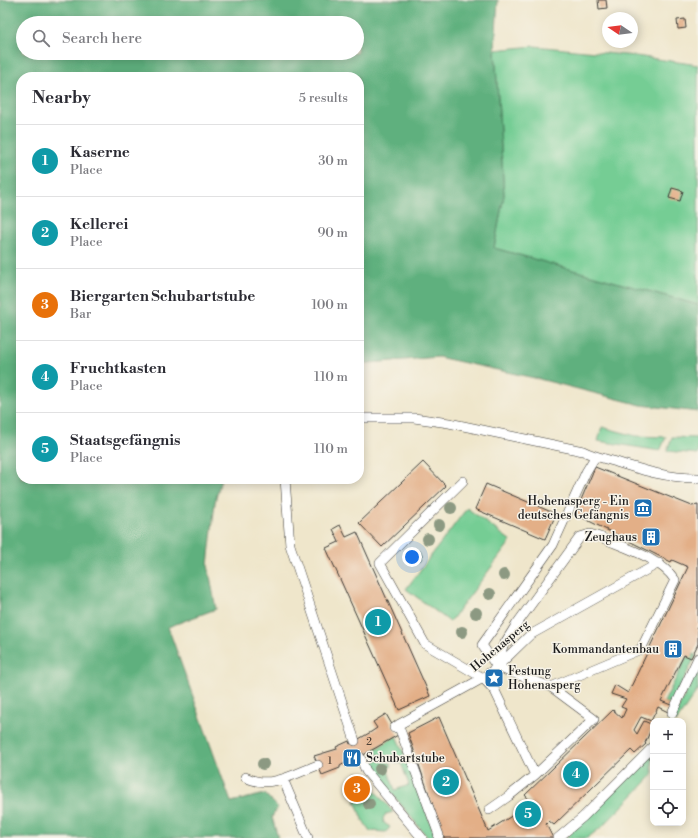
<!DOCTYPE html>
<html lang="en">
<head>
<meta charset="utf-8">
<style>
  :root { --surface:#fff; --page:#f7f7f7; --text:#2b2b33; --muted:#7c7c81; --line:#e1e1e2; --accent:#0f766e }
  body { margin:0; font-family:"Libre Bodoni",serif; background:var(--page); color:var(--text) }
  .controls { position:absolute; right:12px; bottom:12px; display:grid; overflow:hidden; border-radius:8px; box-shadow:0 2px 10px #0003 }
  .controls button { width:36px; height:36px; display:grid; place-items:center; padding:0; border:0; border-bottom:1px solid var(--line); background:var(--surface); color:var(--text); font:20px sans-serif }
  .compass { position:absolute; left:602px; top:12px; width:36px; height:36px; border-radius:50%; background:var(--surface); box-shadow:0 2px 10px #0003; rotate:283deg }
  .you { position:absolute; left:412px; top:557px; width:14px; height:14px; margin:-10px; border:3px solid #fff; border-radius:50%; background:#1a73e8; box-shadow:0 0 0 6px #1a73e833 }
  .badge { display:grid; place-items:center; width:26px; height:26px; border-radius:50%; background:var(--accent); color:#fff; font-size:13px; font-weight:700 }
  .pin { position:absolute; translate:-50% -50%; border:2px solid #fff; box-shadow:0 1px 4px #0006 }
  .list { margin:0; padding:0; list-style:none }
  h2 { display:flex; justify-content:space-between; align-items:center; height:52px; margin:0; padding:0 16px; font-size:17px }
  h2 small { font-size:13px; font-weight:400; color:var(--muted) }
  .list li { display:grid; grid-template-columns:26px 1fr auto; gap:12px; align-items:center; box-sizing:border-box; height:72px; padding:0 16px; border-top:1px solid var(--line) }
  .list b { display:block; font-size:15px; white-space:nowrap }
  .list p { margin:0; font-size:13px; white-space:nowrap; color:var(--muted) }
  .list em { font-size:13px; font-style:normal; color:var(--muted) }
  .icon { flex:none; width:22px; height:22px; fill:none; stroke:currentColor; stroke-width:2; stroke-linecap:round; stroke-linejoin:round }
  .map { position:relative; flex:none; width:698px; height:838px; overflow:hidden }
  .search { position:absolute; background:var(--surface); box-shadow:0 2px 10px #0003; left:16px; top:16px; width:348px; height:44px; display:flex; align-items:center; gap:10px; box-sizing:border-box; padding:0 14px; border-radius:22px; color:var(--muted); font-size:15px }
  .panel { position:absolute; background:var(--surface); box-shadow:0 2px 10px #0003; left:16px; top:72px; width:348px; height:412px; border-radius:16px }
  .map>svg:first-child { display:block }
  .green { fill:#74cd94; stroke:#487458 }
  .forest { fill:#5fb07e; stroke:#3e664d; fill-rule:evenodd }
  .building { fill:#e3af87 }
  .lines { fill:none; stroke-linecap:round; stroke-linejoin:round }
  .service-casing { stroke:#3c3a36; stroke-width:10 }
  .service { stroke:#fff; stroke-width:9 }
  .tree { fill:#8c9982 }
  .labels { text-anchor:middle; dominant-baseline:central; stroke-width:3; stroke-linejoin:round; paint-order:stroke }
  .number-label { font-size:10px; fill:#4e4137 }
  .poi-label { font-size:12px; fill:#1c1c1c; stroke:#f7f3e8; text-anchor:end }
  .street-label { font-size:12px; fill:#1c1c1c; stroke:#f7f3e8 }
</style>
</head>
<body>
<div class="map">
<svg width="698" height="838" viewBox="0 0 698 838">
  <rect width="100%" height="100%" fill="#f7f3e8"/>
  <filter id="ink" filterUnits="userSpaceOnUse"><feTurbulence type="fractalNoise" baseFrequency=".025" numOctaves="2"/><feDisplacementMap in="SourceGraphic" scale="8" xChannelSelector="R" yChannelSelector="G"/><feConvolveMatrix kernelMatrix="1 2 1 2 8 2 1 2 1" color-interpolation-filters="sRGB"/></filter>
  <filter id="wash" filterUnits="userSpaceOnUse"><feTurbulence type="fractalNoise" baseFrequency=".012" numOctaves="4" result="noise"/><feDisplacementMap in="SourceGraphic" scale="16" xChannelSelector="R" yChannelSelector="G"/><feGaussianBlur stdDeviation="0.9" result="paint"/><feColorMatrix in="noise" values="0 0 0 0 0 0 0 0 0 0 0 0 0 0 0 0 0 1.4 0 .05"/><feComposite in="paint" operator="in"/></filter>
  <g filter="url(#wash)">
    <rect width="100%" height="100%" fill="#efe6cb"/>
    <path class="green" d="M534 46 636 56 698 65V305L494 248 504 195 495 50Z
      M602 427 636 436 666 437 660 451 598 441Z
      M672 437 698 438V454L667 451Z
      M467 508 511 541 450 622 406 589Z
      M694 654 696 655 671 705 664 702 687 656 691 658Z
      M697 669 698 689 677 721H668L669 719 674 718Z
      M396 736 407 760 435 835 433 838H428L368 764 377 760 389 762 392 766 387 768 395 790 409 785 401 763 397 764C391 753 378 759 373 750Z
      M652 754 653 775 602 827 587 838H565Z
      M359 772 393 812 386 814 383 818 384 823 390 827 386 832 370 831 362 819 355 801 368 795 356 773Z"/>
    <path class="forest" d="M0 0H498L495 50 504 195 494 248 698 305V412L641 405 539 379 438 357 359 364V77H21V479H221L215 502 208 565 216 609 168 627 231 802 265 794 278 807 272 817 278 838H0ZM23 23H357V53H23Z"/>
    <g id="blocks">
      <path class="building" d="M598 0H606L607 8 599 9Z
        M685 19 686 28 678 29 677 20Z
        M672 188 683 191 680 201 669 198Z
        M423 462 446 486 382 547 359 523Z
        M595 467 692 506 698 505V625L696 628H698V644L691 658 684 655 661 701 671 705 668 712 658 707 651 721 641 717 634 730 637 734 644 721 653 725 645 743 646 744 635 754 631 750 554 825 549 821 546 824 553 838H444L408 733 439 717 488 831 532 803 525 795 613 710 622 718 626 709 621 707 626 699 611 694 615 685 628 693 688 567 672 560 671 562 575 514Z
        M486 484 556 514 545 539 475 509Z
        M340 525 346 537 357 532 430 696 399 710 326 548 339 542 333 529Z
        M386 714 398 735 346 765 345 763 340 766V768L322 775 314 756 337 749 336 747 349 741 350 744 371 732 377 728 373 722Z"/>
    </g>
  </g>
  <g filter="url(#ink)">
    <use href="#blocks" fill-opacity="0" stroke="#3c3a36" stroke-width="1"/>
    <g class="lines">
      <defs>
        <path id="service" d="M359 418H414L449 423 583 451C593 456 602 458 613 461 642 470 666 478 698 478
          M285 479 290 545 355 741
          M463 481 380 563 425 644 483 678 495 691 535 775 594 719 551 687 497 667 482 645 553 545 586 472 595 457
          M497 667 503 646 516 625 580 537 590 534 600 537C623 547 661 558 675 580L641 649 551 687
          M672 713 698 658
          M398 725 483 678 497 667 530 635 659 563
          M394 728 398 725 402 735 439 835 438 838
          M360 757 366 771 422 838
          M245 777C270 790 294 774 318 765
          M283 779 308 838
          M489 810 509 796 535 775
          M558 838 583 817 653 747"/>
      </defs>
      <use href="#service" class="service-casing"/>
      <use href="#service" class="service"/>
    </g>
    <g class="tree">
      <circle cx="451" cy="508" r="6"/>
      <circle cx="439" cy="525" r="6"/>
      <circle cx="428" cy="539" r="6"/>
      <circle cx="417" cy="556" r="6"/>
      <circle cx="504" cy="575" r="6"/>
      <circle cx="490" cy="594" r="6"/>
      <circle cx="476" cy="613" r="6"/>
      <circle cx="462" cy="632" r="6"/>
      <circle cx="263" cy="764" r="6"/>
      <circle cx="380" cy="769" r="6"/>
      <circle cx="369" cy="804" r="6"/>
    </g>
  </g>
  <defs>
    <symbol id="museum-square" viewBox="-11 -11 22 22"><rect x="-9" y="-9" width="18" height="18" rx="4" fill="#1f6fb2" stroke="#f7f3e8"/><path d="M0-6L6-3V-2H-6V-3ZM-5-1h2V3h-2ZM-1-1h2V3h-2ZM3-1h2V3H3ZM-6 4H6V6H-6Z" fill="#fff"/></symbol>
    <symbol id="building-square" viewBox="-11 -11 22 22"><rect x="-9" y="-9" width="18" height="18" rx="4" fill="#1f6fb2" stroke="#f7f3e8"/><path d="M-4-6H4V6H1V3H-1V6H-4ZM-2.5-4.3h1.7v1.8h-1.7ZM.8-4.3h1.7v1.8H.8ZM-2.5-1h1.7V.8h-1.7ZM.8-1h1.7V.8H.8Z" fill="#fff"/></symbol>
    <symbol id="sight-square" viewBox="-11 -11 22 22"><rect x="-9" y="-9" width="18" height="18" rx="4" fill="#1f6fb2" stroke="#f7f3e8"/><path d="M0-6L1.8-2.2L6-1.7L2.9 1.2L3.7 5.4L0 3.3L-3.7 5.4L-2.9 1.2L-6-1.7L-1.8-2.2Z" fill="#fff"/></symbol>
    <symbol id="restaurant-square" viewBox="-11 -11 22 22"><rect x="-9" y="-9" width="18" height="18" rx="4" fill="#1f6fb2" stroke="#f7f3e8"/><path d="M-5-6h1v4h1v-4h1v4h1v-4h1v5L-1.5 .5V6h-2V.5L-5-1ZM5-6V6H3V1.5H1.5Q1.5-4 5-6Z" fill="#fff"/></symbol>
  </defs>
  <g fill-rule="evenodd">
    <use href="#museum-square" x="632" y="497" width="22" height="22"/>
    <use href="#building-square" x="640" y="526" width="22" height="22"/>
    <use href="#building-square" x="662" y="638" width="22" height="22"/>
    <use href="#sight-square" x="483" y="667" width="22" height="22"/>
    <use href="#restaurant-square" x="341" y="747" width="22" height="22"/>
  </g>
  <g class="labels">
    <g class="number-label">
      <text x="369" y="742">2</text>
      <text x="330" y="761">1</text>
    </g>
    <g class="poi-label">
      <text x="629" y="501">Hohenasperg - Ein<tspan x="629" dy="14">deutsches Gefängnis</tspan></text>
      <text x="637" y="537">Zeughaus</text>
      <text x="659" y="649">Kommandantenbau</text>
      <text x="508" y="671" text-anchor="start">Festung<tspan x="508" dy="14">Hohenasperg</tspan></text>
      <text x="366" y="758" text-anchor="start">Schubartstube</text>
    </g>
    <g class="street-label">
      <text transform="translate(500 646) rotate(-40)">Hohenasperg</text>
    </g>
  </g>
</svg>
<div class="controls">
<button>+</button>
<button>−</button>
<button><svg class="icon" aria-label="locate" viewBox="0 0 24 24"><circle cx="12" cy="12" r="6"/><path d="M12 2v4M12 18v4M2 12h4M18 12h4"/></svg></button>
</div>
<svg class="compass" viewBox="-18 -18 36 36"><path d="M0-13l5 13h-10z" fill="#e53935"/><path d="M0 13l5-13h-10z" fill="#7c7c81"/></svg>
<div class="you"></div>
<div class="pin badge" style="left:378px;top:622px;background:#0f9aa8">1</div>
<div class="pin badge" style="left:446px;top:782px;background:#0f9aa8">2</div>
<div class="pin badge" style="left:357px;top:789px;background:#e8710a">3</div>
<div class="pin badge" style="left:576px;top:774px;background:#0f9aa8">4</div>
<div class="pin badge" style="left:528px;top:814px;background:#0f9aa8">5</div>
<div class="search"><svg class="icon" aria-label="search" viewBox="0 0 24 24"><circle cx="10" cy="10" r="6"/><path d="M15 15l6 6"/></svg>Search here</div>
<section class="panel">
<h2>Nearby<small>5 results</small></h2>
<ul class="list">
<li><span class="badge" style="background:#0f9aa8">1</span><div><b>Kaserne</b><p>Place</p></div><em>30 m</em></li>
<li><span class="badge" style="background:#0f9aa8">2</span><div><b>Kellerei</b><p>Place</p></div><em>90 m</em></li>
<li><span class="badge" style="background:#e8710a">3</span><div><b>Biergarten Schubartstube</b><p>Bar</p></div><em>100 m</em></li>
<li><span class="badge" style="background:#0f9aa8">4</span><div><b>Fruchtkasten</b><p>Place</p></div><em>110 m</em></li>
<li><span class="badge" style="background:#0f9aa8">5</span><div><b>Staatsgefängnis</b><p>Place</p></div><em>110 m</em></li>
</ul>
</section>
</div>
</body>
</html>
